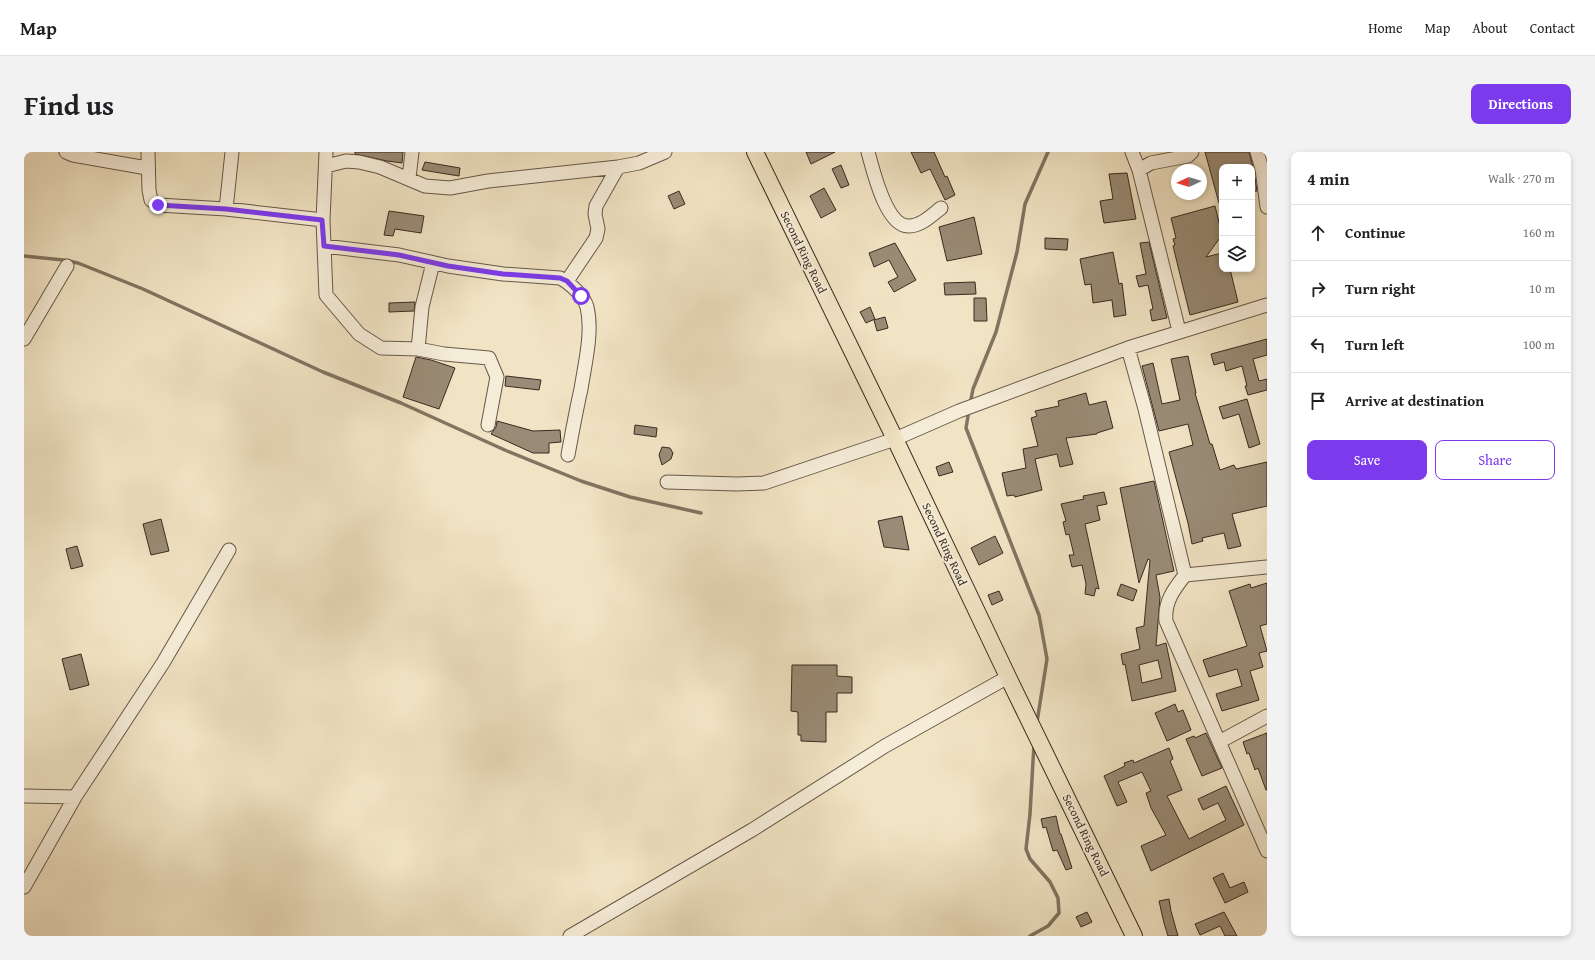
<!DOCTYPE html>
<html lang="en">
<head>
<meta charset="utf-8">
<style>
  :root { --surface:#fff; --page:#f2f2f2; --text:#202124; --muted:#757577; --line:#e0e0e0; --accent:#7c3aed }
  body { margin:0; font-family:"Gentium Book Plus",serif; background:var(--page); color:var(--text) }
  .controls { position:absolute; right:12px; top:12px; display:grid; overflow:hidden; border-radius:8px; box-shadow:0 2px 6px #0003 }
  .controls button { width:36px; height:36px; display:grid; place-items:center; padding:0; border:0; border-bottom:1px solid var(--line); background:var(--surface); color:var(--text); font:20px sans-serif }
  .compass { position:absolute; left:1147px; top:12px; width:36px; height:36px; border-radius:50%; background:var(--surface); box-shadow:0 2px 6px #0003; rotate:266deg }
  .stop { position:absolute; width:12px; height:12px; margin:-9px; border:3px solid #7c3aed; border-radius:50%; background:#fff }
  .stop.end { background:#7c3aed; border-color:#fff; box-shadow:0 1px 4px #0008 }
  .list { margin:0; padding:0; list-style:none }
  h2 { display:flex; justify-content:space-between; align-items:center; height:52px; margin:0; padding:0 16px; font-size:17px }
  h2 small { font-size:13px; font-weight:400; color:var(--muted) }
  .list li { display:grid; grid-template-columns:26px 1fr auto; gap:12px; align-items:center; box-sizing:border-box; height:56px; padding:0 16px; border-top:1px solid var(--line) }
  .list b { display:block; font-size:15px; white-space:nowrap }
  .list em { font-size:13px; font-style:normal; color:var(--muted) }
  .actions { display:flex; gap:8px; padding:12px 16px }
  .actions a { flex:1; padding:9px 0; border:1px solid var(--accent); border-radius:8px; text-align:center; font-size:14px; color:var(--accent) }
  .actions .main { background:var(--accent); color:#fff }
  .icon { flex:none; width:22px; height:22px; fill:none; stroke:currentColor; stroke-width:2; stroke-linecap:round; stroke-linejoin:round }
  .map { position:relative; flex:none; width:1243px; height:784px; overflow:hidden; border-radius:8px }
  header { display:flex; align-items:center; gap:24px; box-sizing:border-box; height:56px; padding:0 20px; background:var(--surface); border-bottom:1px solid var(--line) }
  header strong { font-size:19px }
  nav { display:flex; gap:22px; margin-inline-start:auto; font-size:14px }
  .intro { display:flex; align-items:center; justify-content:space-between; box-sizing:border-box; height:96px; padding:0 24px }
  h1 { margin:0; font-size:28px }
  .button { padding:10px 18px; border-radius:8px; background:var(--accent); color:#fff; font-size:14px; font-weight:700 }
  main { display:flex; gap:24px; padding:0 24px }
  aside { flex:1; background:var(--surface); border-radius:8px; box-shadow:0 2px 6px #0003 }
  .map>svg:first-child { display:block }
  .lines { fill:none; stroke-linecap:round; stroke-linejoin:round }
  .stream { stroke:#827461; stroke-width:3.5 }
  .building { fill:#998b75; stroke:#392a20; fill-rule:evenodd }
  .minor-casing { stroke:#675849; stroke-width:15 }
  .major-casing { stroke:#392a20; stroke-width:18 }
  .minor { stroke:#f6edd9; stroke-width:13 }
  .major { stroke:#f1e4c4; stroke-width:16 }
  .route { stroke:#7c3aed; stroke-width:5 }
  .labels { text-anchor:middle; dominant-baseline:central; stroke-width:4; stroke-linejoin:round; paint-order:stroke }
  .street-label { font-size:12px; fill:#392a20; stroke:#f6edd9 }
</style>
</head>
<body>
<header>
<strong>Map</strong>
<nav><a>Home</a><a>Map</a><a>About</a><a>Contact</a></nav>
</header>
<div class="intro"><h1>Find us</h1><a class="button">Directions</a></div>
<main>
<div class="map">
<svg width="1243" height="784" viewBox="0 0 1243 784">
  <rect width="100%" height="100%" fill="#f1e4c4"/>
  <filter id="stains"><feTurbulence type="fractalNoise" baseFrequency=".005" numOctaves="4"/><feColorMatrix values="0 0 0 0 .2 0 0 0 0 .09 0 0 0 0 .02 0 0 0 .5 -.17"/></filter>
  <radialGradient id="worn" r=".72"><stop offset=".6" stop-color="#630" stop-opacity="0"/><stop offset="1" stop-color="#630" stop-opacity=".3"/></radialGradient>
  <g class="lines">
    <path class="stream" d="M0 104 39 108 54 111 119 137 299 220 377 251 483 299 557 329 606 345 677 361
      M946 252 949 237 972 180 993 100 1001 52 1024 0
      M945 258 942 276 1015 463 1023 507 1013 570
      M1006 784 1024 774 1035 761 1034 746 1026 730 1006 707 1002 697 1006 662 1010 592"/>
  </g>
  <path class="building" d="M331 0H379L378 11 363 9 331 2Z
    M782 0H811L787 12Z
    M887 0H910L921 25 923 24 931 43 921 48 906 17 897 21Z
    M1181 0H1225L1230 19 1233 39 1228 40V15H1198V51H1195Z
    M401 10 436 16 435 24 398 18Z
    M817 13 825 33 817 36 808 17Z
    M1103 21 1112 67 1080 71 1076 49 1089 47 1085 22Z
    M800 36 812 58 797 66 786 44Z
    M655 39 661 52 650 57 644 44Z
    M1191 54 1198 83 1182 105 1198 101V117H1206L1214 150 1166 163 1149 94 1151 93 1149 87 1152 86 1147 66Z
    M365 59 400 64 397 81 371 77 369 84 360 83Z
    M950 65 958 102 923 109 915 75Z
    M1021 86 1044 87 1043 98 1021 97Z
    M1125 90 1143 166 1128 169 1126 158 1129 157 1124 133 1115 135 1112 124 1122 122 1116 91Z
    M871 91 892 128 870 140 864 130 874 125 865 108 850 115 845 101Z
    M1089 100 1095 132 1098 131 1102 163 1090 165 1088 148 1069 151 1067 132 1061 133 1056 107Z
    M951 130 952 142 921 143 920 131Z
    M950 146H962L963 169H950Z
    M391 150 390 159 365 160V151Z
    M846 155 851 167 842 171 836 160Z
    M861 165 864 176 853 179 850 168Z
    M1243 187V203L1229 207 1235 229 1243 227V238L1224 243 1221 234H1223L1218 214 1202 219 1200 210 1190 213 1187 202Z
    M1164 204 1172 241H1171L1186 292H1188L1196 318 1210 313 1212 317 1243 310V354L1208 362 1217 394 1204 397 1200 381 1178 386 1179 389 1168 392 1164 371 1145 300 1169 293 1164 272 1135 279 1118 214 1129 211 1138 252 1156 248 1147 207Z
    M392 205 407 208 431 216 415 257 379 245Z
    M482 224 517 228 515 238 481 234Z
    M1062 241 1065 253 1082 249 1089 276 1073 281V282L1042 286 1049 312 1036 315 1033 302 1011 307 1018 338 991 345 990 343 983 344 978 321 1002 316 999 297 1014 294 1007 266 1013 264 1011 259 1035 254 1034 249Z
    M1223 247 1236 292 1225 296 1215 262 1199 267 1195 255Z
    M473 269 509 279 536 278 537 290 525 291V301H509L467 282 472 275Z
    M611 273 633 276 632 285 610 282Z
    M638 295 646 296 649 301 647 307 638 313 635 303Z
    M925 310 929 320 915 324 912 315Z
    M1130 329 1150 419 1132 423 1136 445 1132 494 1142 491 1152 539 1108 549 1101 512 1099 513 1097 502 1116 497 1112 476 1120 474 1126 408 1124 407 1115 431 1096 336ZM1134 508 1138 526 1118 531 1115 513Z
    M1080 340 1083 352 1073 354 1076 368 1061 372 1075 437 1072 436 1070 444 1061 442 1062 432 1058 413 1048 415 1045 403H1050L1045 382 1042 383 1039 370 1042 369 1037 352 1060 347 1059 344Z
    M878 364 885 398 860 395 854 369Z
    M137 367 145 399 127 403 119 372Z
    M971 384 979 401 955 413 947 396Z
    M53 394 59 414 47 417 42 397Z
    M1243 431V472L1236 474 1243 499 1235 501 1239 515 1226 519 1235 548 1198 559 1192 542 1218 534 1213 517 1185 525 1179 508 1223 494 1205 439 1226 432 1227 436Z
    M1097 432 1113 438 1109 449 1093 443Z
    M975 439 979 448 968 453 964 443Z
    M57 502 65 533 46 538 38 507Z
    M768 513H813V524L828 525V541H813V560H802V590L777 589V583H774V560L767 559Z
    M1151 552 1154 560 1159 558 1167 578 1143 589 1131 561Z
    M1182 581 1198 616 1178 624 1162 587 1170 584 1171 586Z
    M1243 581V638H1242L1234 616 1231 618 1225 601 1223 602 1219 590Z
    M1145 596 1149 607 1146 609 1158 638 1143 644 1165 687 1202 668 1194 651 1179 658 1174 647 1202 634 1220 673 1127 719 1117 694 1142 683 1127 656 1122 641 1127 639 1118 620 1094 630 1103 650 1093 654 1080 624 1101 614 1100 611 1109 608 1110 611Z
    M1032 664 1036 682H1037L1048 716 1042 718 1033 698 1029 699 1022 675 1019 676 1017 667Z
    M1199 721 1206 736 1220 730 1224 740 1201 751 1189 726Z
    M1145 747 1147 759 1154 784H1144L1140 771 1135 749Z
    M1063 760 1068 770 1057 775 1052 765Z
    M1200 760 1213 784H1201L1196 774 1176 783 1171 772Z"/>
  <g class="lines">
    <defs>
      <path id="minor" d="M42 0 49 3 123 16
        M124 0 125 38 127 48 134 53 202 57 299 68
        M302 0 299 68 302 143 335 182 357 196 394 197
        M844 0C849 18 862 75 885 74 897 74 908 63 917 56
        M1108 0 1115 18
        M1233 0 1238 17 1243 55
        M302 14 322 9 335 10 356 15 401 34 426 36 464 29 594 15 615 11 641 0
        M385 26 388 0
        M202 57 208 0
        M300 94 375 103 424 114 479 122 536 126C546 131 560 144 563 155 569 180 561 211 557 237 552 259 548 281 544 303
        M409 111 398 155 394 197 420 202 465 206 473 225 464 273
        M543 129 572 86 574 77 571 62 572 54 594 15
        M1155 179 1115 18 1127 11 1164 4 1168 0
        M0 187 43 114
        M1104 196 1121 257 1161 423
        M643 330 713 332 740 331 871 287 935 259 1104 196 1243 153
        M1243 415 1161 423C1150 437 1140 450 1142 469L1243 699
        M1195 590 1243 564
        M1 644 51 645
        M0 735 51 645 139 511 205 398
        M546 784 728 678 861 594 984 525"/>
      <path id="major" d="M731 0 871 287 984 525 1110 784"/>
    </defs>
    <use href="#minor" class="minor-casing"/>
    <use href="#major" class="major-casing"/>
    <use href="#minor" class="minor"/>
    <use href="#major" class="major"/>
  </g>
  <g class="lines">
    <path class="route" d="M134 53 202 57 298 68 300 94 375 103 424 114 479 122 536 126 543 129 557 144"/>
  </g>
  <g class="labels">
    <g class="street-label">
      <text transform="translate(780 100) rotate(64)">Second Ring Road</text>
      <text transform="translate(921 392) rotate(65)">Second Ring Road</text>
      <text transform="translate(1062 683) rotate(64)">Second Ring Road</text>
    </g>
  </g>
  <rect width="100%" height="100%" filter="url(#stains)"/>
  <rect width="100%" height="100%" fill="url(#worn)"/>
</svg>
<div class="controls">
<button>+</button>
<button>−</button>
<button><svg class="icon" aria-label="layers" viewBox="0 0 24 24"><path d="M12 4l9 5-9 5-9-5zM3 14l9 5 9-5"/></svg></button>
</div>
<svg class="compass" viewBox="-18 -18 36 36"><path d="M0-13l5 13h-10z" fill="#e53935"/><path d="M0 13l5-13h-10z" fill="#757577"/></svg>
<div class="stop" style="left:557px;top:144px"></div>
<div class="stop end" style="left:134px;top:53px"></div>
</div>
<aside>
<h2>4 min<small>Walk · 270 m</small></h2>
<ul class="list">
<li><svg class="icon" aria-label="ahead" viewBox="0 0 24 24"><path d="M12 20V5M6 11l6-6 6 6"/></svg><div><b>Continue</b></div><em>160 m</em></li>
<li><svg class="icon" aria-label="right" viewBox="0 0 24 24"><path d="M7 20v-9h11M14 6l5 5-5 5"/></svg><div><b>Turn right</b></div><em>10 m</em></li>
<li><svg class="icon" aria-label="left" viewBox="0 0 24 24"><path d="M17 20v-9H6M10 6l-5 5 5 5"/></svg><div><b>Turn left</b></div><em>100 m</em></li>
<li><svg class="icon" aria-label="arrive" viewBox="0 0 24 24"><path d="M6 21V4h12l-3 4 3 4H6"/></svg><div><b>Arrive at destination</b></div></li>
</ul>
<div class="actions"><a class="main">Save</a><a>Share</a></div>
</aside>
</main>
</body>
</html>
